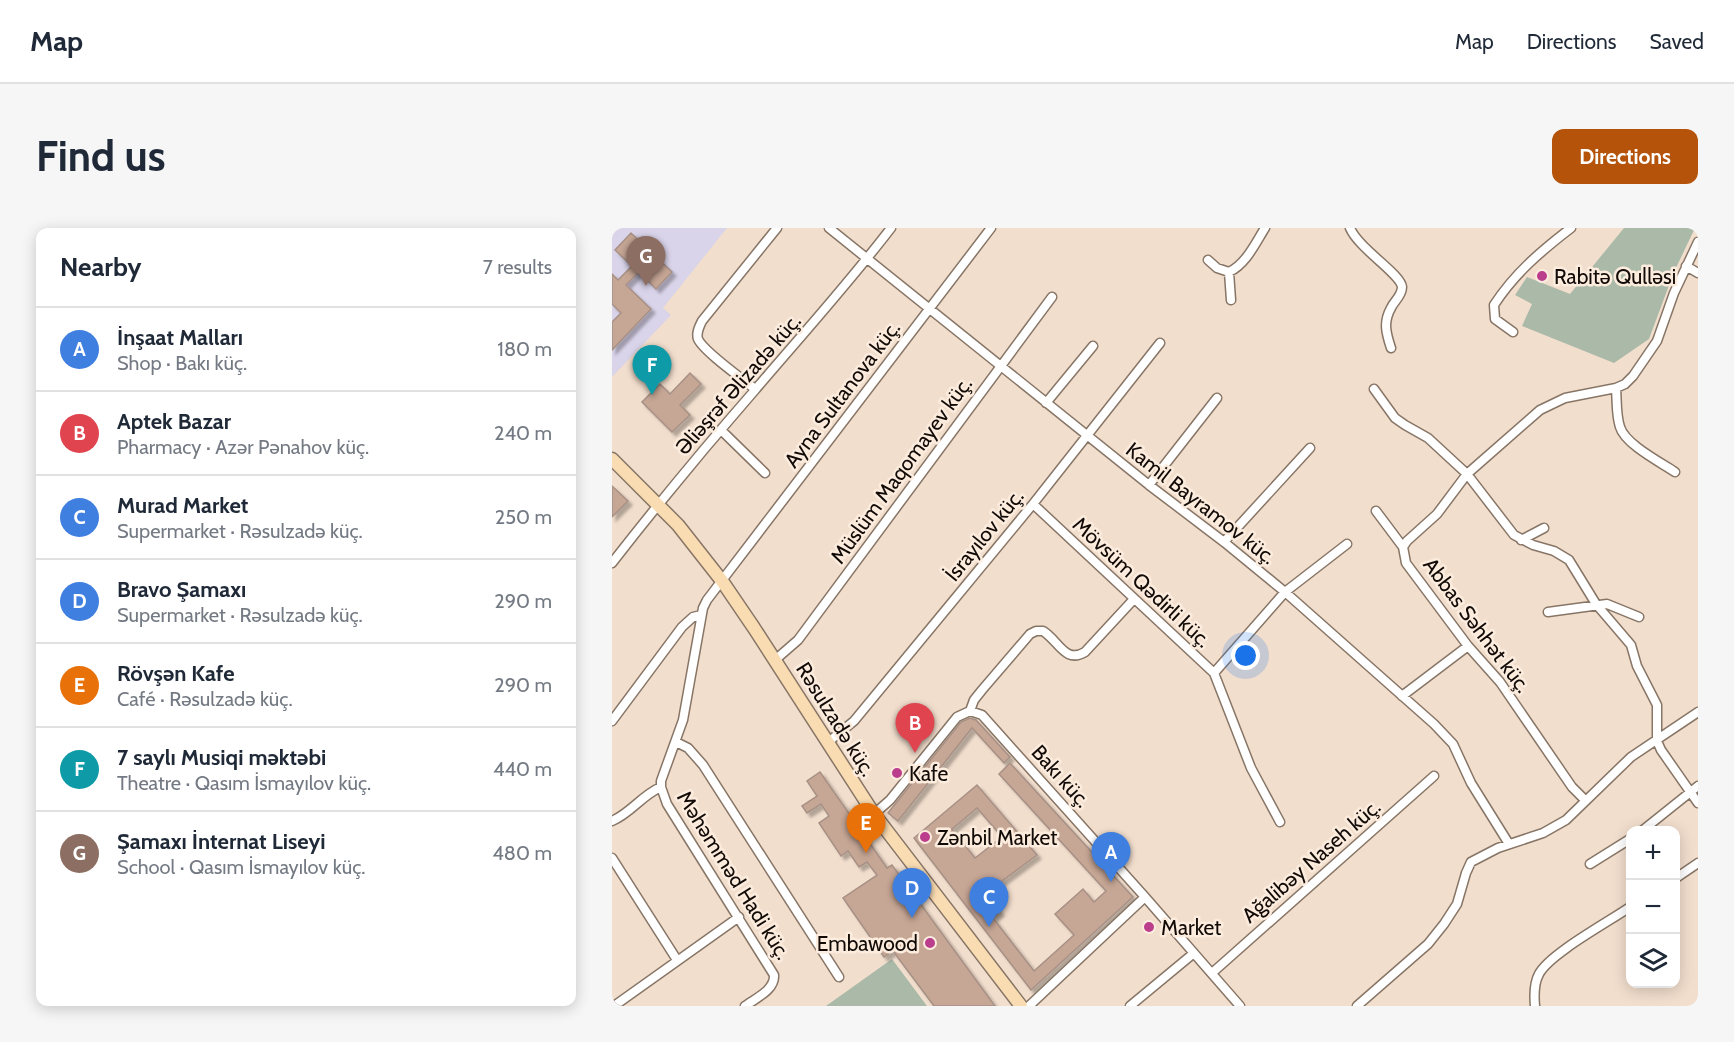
<!DOCTYPE html>
<html lang="en">
<head>
<meta charset="utf-8">
<style>
  :root { --surface:#fff; --page:#f6f6f7; --text:#1f2937; --muted:#747a83; --line:#e0e1e3; --accent:#b45309 }
  body { margin:0; font-family:Cabin,sans-serif; background:var(--page); color:var(--text) }
  .controls { position:absolute; right:18px; bottom:18px; display:grid; overflow:hidden; border-radius:12px; box-shadow:0 3px 15px #0003 }
  .controls button { width:54px; height:54px; display:grid; place-items:center; padding:0; border:0; border-bottom:2px solid var(--line); background:var(--surface); color:var(--text); font:30px sans-serif }
  .you { position:absolute; left:634px; top:428px; width:21px; height:21px; margin:-15px; border:4px solid #fff; border-radius:50%; background:#1a73e8; box-shadow:0 0 0 9px #1a73e833 }
  .badge { display:grid; place-items:center; width:39px; height:39px; border-radius:50%; background:var(--accent); color:#fff; font-size:20px; font-weight:700 }
  .pin { position:absolute; translate:-50% -50px; filter:drop-shadow(0 2px 3px #0008) }
  .pin::after { content:''; position:absolute; top:32px; width:21px; height:18px; background:inherit; clip-path:polygon(0 0,100% 0,50% 100%) }
  .list { margin:0; padding:0; list-style:none }
  h2 { display:flex; justify-content:space-between; align-items:center; height:78px; margin:0; padding:0 24px; font-size:26px }
  h2 small { font-size:20px; font-weight:400; color:var(--muted) }
  .list li { display:grid; grid-template-columns:39px 1fr auto; gap:18px; align-items:center; box-sizing:border-box; height:84px; padding:0 24px; border-top:2px solid var(--line) }
  .list b { display:block; font-size:22px; white-space:nowrap }
  .list p { margin:0; font-size:20px; white-space:nowrap; color:var(--muted) }
  .list em { font-size:20px; font-style:normal; color:var(--muted) }
  .icon { flex:none; width:33px; height:33px; fill:none; stroke:currentColor; stroke-width:2; stroke-linecap:round; stroke-linejoin:round }
  .map { position:relative; flex:none; width:1086px; height:778px; overflow:hidden; border-radius:12px }
  header { display:flex; align-items:center; gap:36px; box-sizing:border-box; height:84px; padding:0 30px; background:var(--surface); border-bottom:2px solid var(--line) }
  header strong { font-size:28px }
  nav { display:flex; gap:33px; margin-inline-start:auto; font-size:21px }
  .intro { display:flex; align-items:center; justify-content:space-between; box-sizing:border-box; height:144px; padding:0 36px }
  h1 { margin:0; font-size:42px }
  .button { padding:15px 27px; border-radius:12px; background:var(--accent); color:#fff; font-size:21px; font-weight:700 }
  main { display:flex; gap:36px; padding:0 36px }
  aside { flex:1; background:var(--surface); border-radius:12px; box-shadow:0 3px 15px #0003 }
  .map>svg:first-child { display:block }
  .education { fill:#dad4ea }
  .green { fill:#aab9a8 }
  .building { fill:#c6a695; stroke:#a79085; stroke-width:1.5; fill-rule:evenodd; filter:url(#shadow) }
  .lines { fill:none; stroke-linecap:round; stroke-linejoin:round }
  .street-casing { stroke:#877566; stroke-width:11 }
  .secondary-casing { stroke:#877566; stroke-width:15 }
  .street { stroke:#fff; stroke-width:8 }
  .secondary { stroke:#fadcb2; stroke-width:12 }
  .poi-dot { fill:#bb3e8d; stroke:#fcecde; stroke-width:2 }
  .labels { text-anchor:middle; dominant-baseline:central; stroke-width:5; stroke-linejoin:round; paint-order:stroke }
  .poi-label { font-size:21px; fill:#110a06; stroke:#fcecde; text-anchor:start }
  .street-label { font-size:21px; fill:#110a06; stroke:#fcecde }
</style>
</head>
<body>
<header>
<strong>Map</strong>
<nav><a>Map</a><a>Directions</a><a>Saved</a></nav>
</header>
<div class="intro"><h1>Find us</h1><a class="button">Directions</a></div>
<main>
<aside>
<h2>Nearby<small>7 results</small></h2>
<ul class="list">
<li><span class="badge" style="background:#3f7fe0">A</span><div><b>İnşaat Malları</b><p>Shop · Bakı küç.</p></div><em>180 m</em></li>
<li><span class="badge" style="background:#e0444e">B</span><div><b>Aptek Bazar</b><p>Pharmacy · Azər Pənahov küç.</p></div><em>240 m</em></li>
<li><span class="badge" style="background:#3f7fe0">C</span><div><b>Murad Market</b><p>Supermarket · Rəsulzadə küç.</p></div><em>250 m</em></li>
<li><span class="badge" style="background:#3f7fe0">D</span><div><b>Bravo Şamaxı</b><p>Supermarket · Rəsulzadə küç.</p></div><em>290 m</em></li>
<li><span class="badge" style="background:#e8710a">E</span><div><b>Rövşən Kafe</b><p>Café · Rəsulzadə küç.</p></div><em>290 m</em></li>
<li><span class="badge" style="background:#0f9aa8">F</span><div><b>7 saylı Musiqi məktəbi</b><p>Theatre · Qasım İsmayılov küç.</p></div><em>440 m</em></li>
<li><span class="badge" style="background:#8d6e63">G</span><div><b>Şamaxı İnternat Liseyi</b><p>School · Qasım İsmayılov küç.</p></div><em>480 m</em></li>
</ul>
</aside>
<div class="map">
<svg width="1086" height="778" viewBox="0 0 1086 778">
  <defs>
    <filter id="shadow"><feDropShadow dx="4" dy="4" stdDeviation="1.5" flood-color="#0004"/></filter>
  </defs>
  <rect width="100%" height="100%" fill="#f2decd"/>
  <path class="education" d="M0 0H115L51 80 59 87 0 149Z"/>
  <path class="green" d="M1012 0H1083L1062 44 1037 111 1002 135 910 98 920 76 903 67 915 49 958 66Z
    M280 731 315 778H214Z"/>
  <path class="building" d="M19 5 60 44 44 61 27 44 14 57 39 81 0 122V94L9 85 0 76V46L6 52 20 38 3 22Z
    M78 145 89 156 68 177 78 187 60 204 30 174 48 156 58 166Z
    M0 258 16 273 0 289Z
    M358 490 364 492 398 529 392 535 360 500 286 593 276 585 349 494Z
    M398 535 521 669 419 762 302 610 365 557 425 627 374 665 388 684 381 690 422 743 462 707 443 686 471 661 482 674 494 663 387 546ZM365 580 390 609 363 630 340 601Z
    M208 544 275 640 280 637 383 778H322L281 723 272 729 231 670 265 647 255 634 247 639 236 623 229 628 207 595 217 588 209 576 195 585 190 578 205 568 195 553Z"/>
  <g class="lines">
    <defs>
      <path id="street" d="M217 0 537 257 612 314 673 364 822 496 841 516 859 555 897 616
        M738 0C747 21 789 46 790 59 790 68 782 73 779 80 771 94 774 105 779 120
        M596 32 605 40 617 44C634 36 643 16 653 0
        M1074 38 1086 45
        M617 44 619 72
        M901 104 883 91 882 77C903 45 929 23 959 0
        M1004 160C1005 173 1004 187 1008 199 1013 216 1048 234 1063 244
        M143 161C132 152 91 123 86 111 84 105 87 99 90 93L165 0
        M762 161 783 190 793 197 816 210 855 246 902 307 921 317 942 323 957 332 984 376 1019 417 1025 438 1045 477V513L1049 522 1086 575
        M434 175 481 118
        M109 202 153 245
        M537 257 605 170
        M421 276 602 445 639 540 668 594
        M764 283 791 319
        M909 312 932 300
        M612 314 698 220
        M0 335C46 276 94 218 143 162 189 108 236 56 279 0
        M936 384 995 376 1027 389
        M163 432 186 412 440 69
        M602 445 673 364 735 316
        M790 468 856 418
        M358 483 370 487 533 669 628 778
        M358 483 362 472 370 462 418 406 424 403H431C447 413 453 436 473 424L522 371
        M0 493 70 399 81 389 89 387
        M64 514 76 520 91 537 227 749
        M215 515 242 493 421 276 548 115
        M973 572 960 559 888 454 856 418 794 335 791 319 795 313 825 286 855 246 928 182 953 170 1004 160 1013 156 1021 148 1045 113 1062 65 1086 14
        M262 586 278 572 345 489 358 483
        M0 593C19 585 30 567 49 559
        M1031 602 1086 558
        M0 630 65 732
        M978 636 1018 611
        M1064 650 1086 635
        M600 745 822 548
        M2 778 127 689
        M133 778C144 770 163 762 162 747L55 576 49 559V553L71 492 91 380 95 372 379 0
        M417 778 533 669
        M518 778 582 725
        M745 778 816 716 832 696 845 676 854 645 859 634 886 620 931 605 954 592 1019 529 1086 484
        M923 778C922 767 922 755 927 746 937 726 998 693 1018 679"/>
      <path id="secondary" d="M0 231 66 297 110 353 142 400 262 586 409 778"/>
    </defs>
    <use href="#street" class="street-casing"/>
    <use href="#secondary" class="secondary-casing"/>
    <use href="#street" class="street"/>
    <use href="#secondary" class="secondary"/>
  </g>
  <g class="poi-dot">
    <circle cx="930" cy="48" r="6"/>
    <circle cx="285" cy="545" r="6"/>
    <circle cx="313" cy="609" r="6"/>
    <circle cx="537" cy="699" r="6"/>
    <circle cx="318" cy="715" r="6"/>
  </g>
  <g class="labels">
    <g class="poi-label">
      <text x="942" y="48">Rabitə Qulləsi</text>
      <text x="297" y="545">Kafe</text>
      <text x="325" y="609">Zənbil Market</text>
      <text x="549" y="699">Market</text>
      <text x="306" y="715" text-anchor="end">Embawood</text>
    </g>
    <g class="street-label">
      <text transform="translate(126 156) rotate(-49)">Əliəşrəf Əlizadə küç.</text>
      <text transform="translate(230 166) rotate(-53)">Ayna Sultanova küç.</text>
      <text transform="translate(289 242) rotate(-54)">Müslüm Maqomayev küç.</text>
      <text transform="translate(589 275) rotate(38)">Kamil Bayramov küç.</text>
      <text transform="translate(372 307) rotate(-51)">İsrayılov küç.</text>
      <text transform="translate(530 354) rotate(43)">Mövsüm Qədirli küç.</text>
      <text transform="translate(865 397) rotate(53)">Abbas Səhhət küç.</text>
      <text transform="translate(224 491) rotate(58)">Rəsulzadə küç.</text>
      <text transform="translate(449 548) rotate(48)">Bakı küç.</text>
      <text transform="translate(699 633) rotate(-41)">Ağalibəy Naseh küç.</text>
      <text transform="translate(122 647) rotate(58)">Məhəmməd Hadi küç.</text>
    </g>
  </g>
</svg>
<div class="controls">
<button>+</button>
<button>−</button>
<button><svg class="icon" aria-label="layers" viewBox="0 0 24 24"><path d="M12 4l9 5-9 5-9-5zM3 14l9 5 9-5"/></svg></button>
</div>
<div class="you"></div>
<div class="pin badge" style="left:499px;top:654px;background:#3f7fe0">A</div>
<div class="pin badge" style="left:303px;top:525px;background:#e0444e">B</div>
<div class="pin badge" style="left:377px;top:699px;background:#3f7fe0">C</div>
<div class="pin badge" style="left:300px;top:690px;background:#3f7fe0">D</div>
<div class="pin badge" style="left:254px;top:625px;background:#e8710a">E</div>
<div class="pin badge" style="left:40px;top:167px;background:#0f9aa8">F</div>
<div class="pin badge" style="left:34px;top:58px;background:#8d6e63">G</div>
</div>
</main>
</body>
</html>
